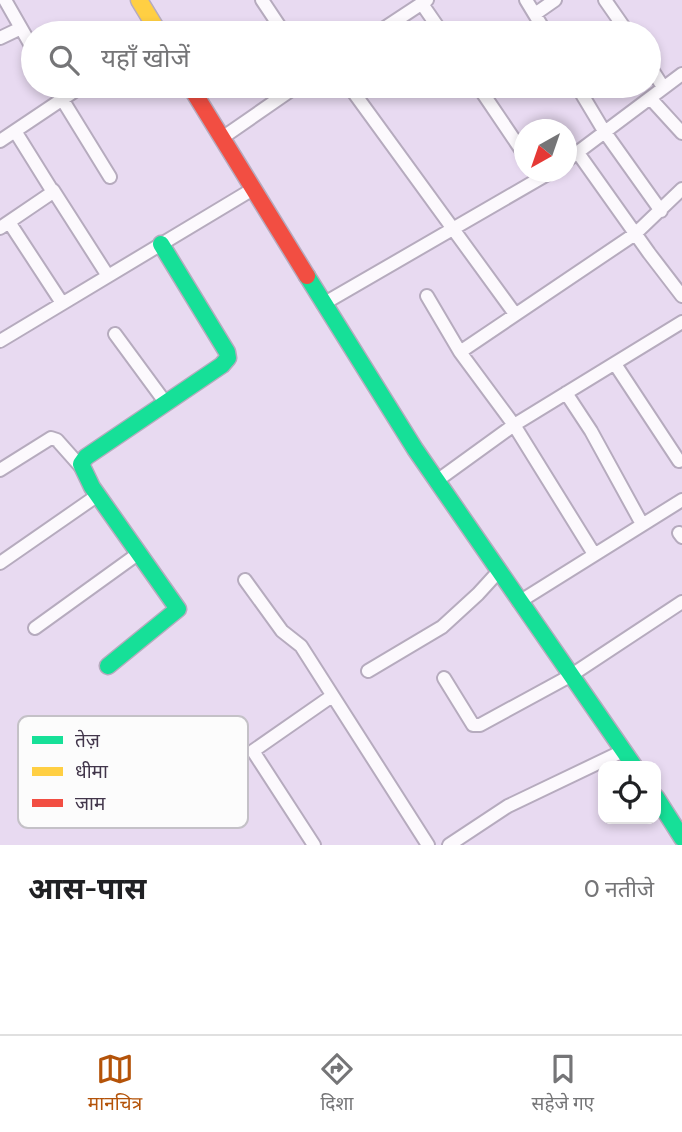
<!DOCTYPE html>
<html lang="hi">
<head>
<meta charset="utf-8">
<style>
  :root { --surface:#fff; --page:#f2f2f2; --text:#202124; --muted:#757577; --line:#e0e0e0; --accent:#b45309 }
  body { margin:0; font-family:Cabin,"Noto Sans Devanagari",sans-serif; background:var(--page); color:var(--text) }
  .controls { position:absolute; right:21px; bottom:21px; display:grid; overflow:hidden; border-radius:14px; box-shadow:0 4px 10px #0003 }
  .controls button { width:63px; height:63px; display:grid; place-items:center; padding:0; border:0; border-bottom:2px solid var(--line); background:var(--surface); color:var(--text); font:35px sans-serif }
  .compass { position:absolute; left:514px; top:119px; width:63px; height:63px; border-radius:50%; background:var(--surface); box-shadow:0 4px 10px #0003; rotate:220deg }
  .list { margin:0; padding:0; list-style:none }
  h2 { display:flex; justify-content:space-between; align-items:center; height:91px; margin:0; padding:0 28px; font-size:30px }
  h2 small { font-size:23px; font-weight:400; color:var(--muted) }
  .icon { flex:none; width:38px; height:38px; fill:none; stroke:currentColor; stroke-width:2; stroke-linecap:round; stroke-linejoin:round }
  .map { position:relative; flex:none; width:682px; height:845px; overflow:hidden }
  .search { position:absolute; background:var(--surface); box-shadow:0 4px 10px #0003; left:21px; right:21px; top:21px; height:77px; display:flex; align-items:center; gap:18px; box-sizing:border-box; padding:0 24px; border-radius:38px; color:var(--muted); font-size:26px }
  .sheet { height:189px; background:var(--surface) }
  nav { display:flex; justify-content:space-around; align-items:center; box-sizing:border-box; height:98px; border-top:2px solid var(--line); background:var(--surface); font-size:19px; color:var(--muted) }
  nav a { display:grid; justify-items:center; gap:4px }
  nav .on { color:var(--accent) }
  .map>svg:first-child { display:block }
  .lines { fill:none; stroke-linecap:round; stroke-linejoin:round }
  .street-casing { stroke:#b6abbe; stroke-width:16 }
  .fast-casing { stroke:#b6abbe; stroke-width:19 }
  .slow-casing { stroke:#b6abbe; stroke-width:19 }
  .jam-casing { stroke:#b6abbe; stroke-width:19 }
  .street { stroke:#fcf9fd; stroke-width:12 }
  .fast { stroke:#16e098; stroke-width:16 }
  .slow { stroke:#ffcf43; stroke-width:16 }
  .jam { stroke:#f24e42; stroke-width:16 }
  .key { fill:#fcfcfc; stroke:#c4c1c7; stroke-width:2 }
  .key-label { font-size:19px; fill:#42364b }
</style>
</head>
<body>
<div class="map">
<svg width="682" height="845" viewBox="0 0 682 845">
  <rect width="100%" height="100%" fill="#e8daf1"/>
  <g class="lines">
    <defs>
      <path id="street" d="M5 0 33 49
        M262 0 284 33
        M526 0 546 33
        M605 0 628 33
        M422 4 442 33
        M535 14 555 0
        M377 33 427 0
        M0 38 21 28
        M649 65 663 87
        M54 86 110 177
        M349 86 515 314
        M478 86 524 154
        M577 86 604 131 661 211
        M650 98 682 133
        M222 138 297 86
        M0 141 82 86
        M578 153 649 253 682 296
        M566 161 682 74
        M53 190 108 276
        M9 222 62 303
        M0 228 53 192 15 131
        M427 296 460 352 514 425 594 554
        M323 304 551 172
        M115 334 165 402
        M0 341 253 189
        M460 352 635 234 682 189
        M615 364 679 461
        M566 393 591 431 642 524
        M0 470 51 438 57 440 81 467
        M438 480 514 425 682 322
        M679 533 682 537
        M0 563 98 495
        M245 580 282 631 301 646 428 845
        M519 602 682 500
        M35 628 139 553
        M368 671 442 627 478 594 499 571
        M444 678 473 725H480L570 676 682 602
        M314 845 253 751 332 696
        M449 845 508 806 623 751"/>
      <path id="fast" d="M307 276 415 449 634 766
        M108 666 178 609 92 487 81 464 86 457 222 365 228 358 227 352 161 244
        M656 797 682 838"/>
      <path id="slow" d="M139 0 159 33"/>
      <path id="jam" d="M190 86 307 276"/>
    </defs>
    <use href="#street" class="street-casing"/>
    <use href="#fast" class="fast-casing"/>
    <use href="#slow" class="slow-casing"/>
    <use href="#jam" class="jam-casing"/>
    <use href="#street" class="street"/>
    <use href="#fast" class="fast"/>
    <use href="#slow" class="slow"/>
    <use href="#jam" class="jam"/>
  </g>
  <rect x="18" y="716" width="230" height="112" rx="10" class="key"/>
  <rect x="32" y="736" width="31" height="8" fill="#16e098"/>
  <rect x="32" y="767" width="31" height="9" fill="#ffcf43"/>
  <rect x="32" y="799" width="31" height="8" fill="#f24e42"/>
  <g class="key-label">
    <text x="75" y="747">तेज़</text>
    <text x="75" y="778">धीमा</text>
    <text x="75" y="810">जाम</text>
  </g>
</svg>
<div class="controls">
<button><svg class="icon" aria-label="locate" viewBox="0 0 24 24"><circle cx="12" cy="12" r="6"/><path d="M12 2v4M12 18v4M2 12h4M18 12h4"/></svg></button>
</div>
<svg class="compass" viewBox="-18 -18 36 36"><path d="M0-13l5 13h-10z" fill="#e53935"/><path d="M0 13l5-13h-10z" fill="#757577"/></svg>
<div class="search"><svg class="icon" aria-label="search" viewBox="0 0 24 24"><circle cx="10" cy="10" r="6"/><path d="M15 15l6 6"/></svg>यहाँ खोजें</div>
</div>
<section class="sheet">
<h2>आस-पास<small>0 नतीजे</small></h2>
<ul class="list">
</ul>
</section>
<nav>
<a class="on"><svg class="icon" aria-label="map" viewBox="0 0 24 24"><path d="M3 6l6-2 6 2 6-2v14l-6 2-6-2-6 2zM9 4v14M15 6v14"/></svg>मानचित्र</a>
<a><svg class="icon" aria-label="directions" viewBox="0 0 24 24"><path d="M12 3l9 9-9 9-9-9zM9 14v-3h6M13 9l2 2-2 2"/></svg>दिशा</a>
<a><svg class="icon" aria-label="saved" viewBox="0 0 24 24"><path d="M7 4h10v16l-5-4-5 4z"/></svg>सहेजे गए</a>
</nav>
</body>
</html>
